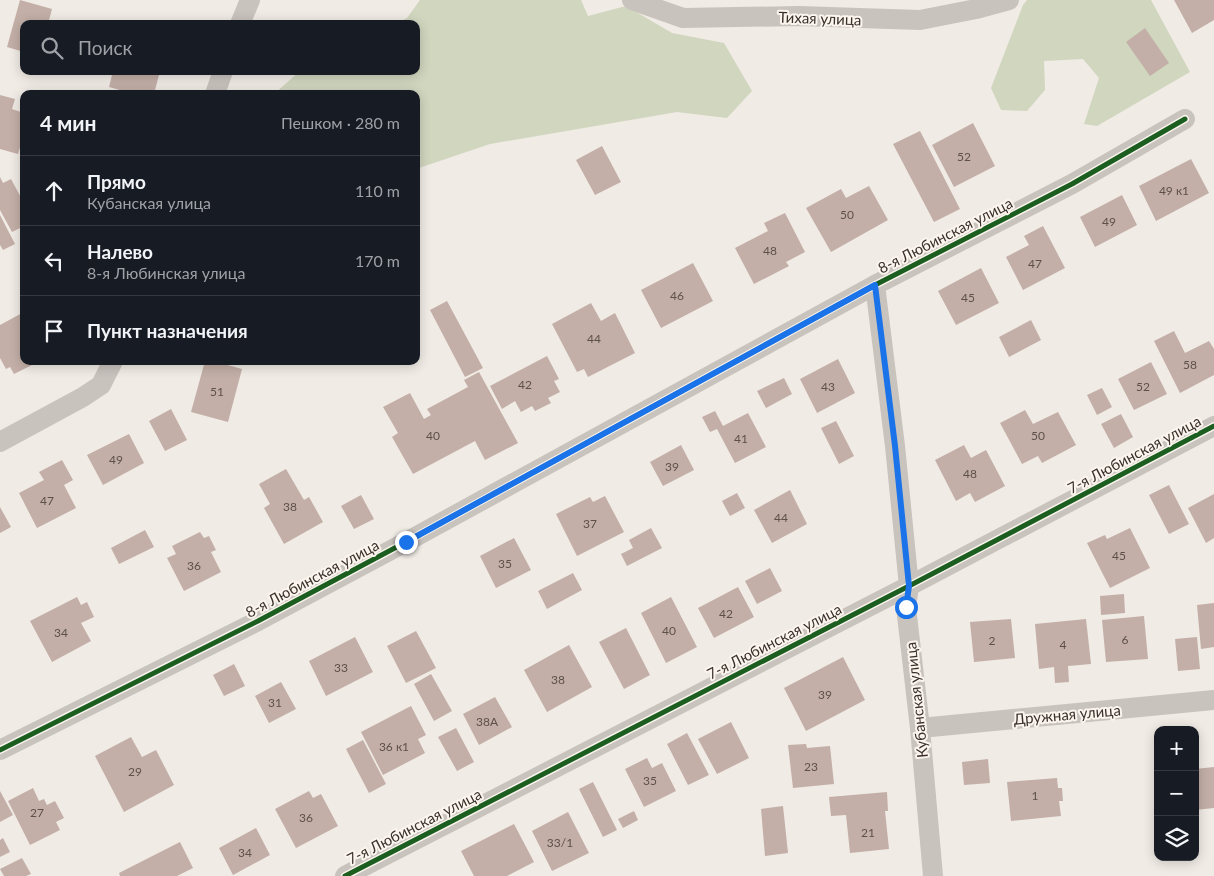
<!DOCTYPE html>
<html lang="ru">
<head>
<meta charset="utf-8">
<style>
  :root { --surface:#171b24; --page:#242831; --text:#f1f3f6; --muted:#9ea1a6; --line:#363941 }
  body { margin:0; font-family:Lato,sans-serif; background:var(--page); color:var(--text) }
  .controls { position:absolute; right:15px; bottom:15px; display:grid; overflow:hidden; border-radius:10px; box-shadow:0 2px 12px #0003 }
  .controls button { width:45px; height:45px; display:grid; place-items:center; padding:0; border:0; border-bottom:1px solid var(--line); background:var(--surface); color:var(--text); font:25px sans-serif }
  .stop { position:absolute; width:15px; height:15px; margin:-11px; border:4px solid #1a73e8; border-radius:50%; background:#fff }
  .stop.end { background:#1a73e8; border-color:#fff; box-shadow:0 1px 5px #0008 }
  .list { margin:0; padding:0; list-style:none }
  h2 { display:flex; justify-content:space-between; align-items:center; height:65px; margin:0; padding:0 20px; font-size:21px }
  h2 small { font-size:16px; font-weight:400; color:var(--muted) }
  .list li { display:grid; grid-template-columns:32px 1fr auto; gap:15px; align-items:center; box-sizing:border-box; height:70px; padding:0 20px; border-top:1px solid var(--line) }
  .list b { display:block; font-size:19px; white-space:nowrap }
  .list p { margin:0; font-size:16px; white-space:nowrap; color:var(--muted) }
  .list em { font-size:16px; font-style:normal; color:var(--muted) }
  .icon { flex:none; width:28px; height:28px; fill:none; stroke:currentColor; stroke-width:2; stroke-linecap:round; stroke-linejoin:round }
  .map { position:relative; flex:none; width:1214px; height:876px; overflow:hidden }
  .search { position:absolute; background:var(--surface); box-shadow:0 2px 12px #0003; left:20px; top:20px; width:400px; height:55px; display:flex; align-items:center; gap:12px; box-sizing:border-box; padding:0 18px; border-radius:10px; color:var(--muted); font-size:19px }
  .panel { position:absolute; background:var(--surface); box-shadow:0 2px 12px #0003; left:20px; top:90px; width:400px; height:275px; border-radius:10px }
  .map>svg:first-child { display:block }
  .green { fill:#d1d6bf }
  .building { fill:#c3afa7 }
  .lines { fill:none; stroke-linecap:round; stroke-linejoin:round }
  .minor { stroke:#c9c3be; stroke-width:20 }
  .cycleway-casing { stroke:#fbf5ee; stroke-width:8 }
  .cycleway { stroke:#1b5e20; stroke-width:5 }
  .route { stroke:#1a73e8; stroke-width:6 }
  .labels { text-anchor:middle; dominant-baseline:central; stroke-width:4; stroke-linejoin:round; paint-order:stroke }
  .number-label { font-size:12px; fill:#5d504a }
  .street-label { font-size:15px; fill:#3b302b; stroke:#fbf5ee }
</style>
</head>
<body>
<div class="map">
<svg width="1214" height="876" viewBox="0 0 1214 876">
  <rect width="100%" height="100%" fill="#f0ebe5"/>
  <path class="green" d="M420 0H581L588 16 626 6 672 33 724 43 752 91 727 118 677 112 490 144 416 169V94H274L300 71H416V24H395L407 18Z
    M1027 0H1151L1190 72 1097 126 1084 124 1099 78 1083 59 1044 61 1045 90 1027 111 1001 110 991 88 1023 5Z"/>
  <path class="building" d="M20 0 52 9 48 24H24V52L7 47Z
    M1174 0H1214V20L1192 33Z
    M1145 28 1169 63 1150 76 1126 42Z
    M113 71H160L154 94H134L109 87Z
    M0 95 15 99 12 109 24 113V134L18 154 0 149Z
    M973 123 995 166 954 187 932 145Z
    M920 131 960 209 934 222 893 144Z
    M602 146 621 182 595 195 576 160Z
    M1191 159 1209 193 1156 221 1139 186Z
    M0 177 3 183 11 179 24 203V214L21 215 24 221V226L12 232 0 210Z
    M869 186 888 220 831 252 806 208 841 189 846 198Z
    M1122 195 1137 225 1095 247 1080 217Z
    M785 213 805 252 786 262 789 266 754 284 735 248 768 231 764 223Z
    M0 215 15 244 3 250 0 245Z
    M1043 226 1065 268 1023 290 1006 257 1029 245 1024 236Z
    M693 263 713 301 661 328 641 290Z
    M981 268 999 303 956 325 938 291Z
    M447 301 483 368 465 377 430 310Z
    M591 303 601 321 615 313 635 353 588 377 584 369 577 372 552 324Z
    M24 312V361H40L14 374 10 367 6 369 0 358V325Z
    M1031 320 1041 340 1009 357 999 337Z
    M1174 331 1185 353 1209 341 1214 349V375L1180 393 1154 341Z
    M547 356 559 379 554 381 560 392 548 398 551 403 535 411 532 406 521 412 515 401 502 409 490 386Z
    M838 359 855 393 817 413 800 379Z
    M205 361H213L242 369 228 422 191 412Z
    M1151 362 1167 394 1134 410 1118 379Z
    M479 372 518 443 485 460 475 441 413 474 392 437 398 433 383 407 410 393 424 419 431 415 427 409 468 387 464 380Z
    M784 378 792 394 766 408 757 391Z
    M1102 388 1112 407 1097 415 1087 395Z
    M171 409 187 440 165 451 149 421Z
    M1025 410 1033 424 1058 412 1076 445 1042 463 1038 456 1022 464 1000 423Z
    M715 411 723 426 748 413 766 447 735 463 717 429 710 432 702 417Z
    M1121 414 1133 437 1114 448 1101 424Z
    M836 421 854 456 839 464 821 428Z
    M129 434 144 463 103 485 87 455Z
    M681 445 694 470 663 486 650 462Z
    M964 445 971 458 986 450 1005 486 975 502 970 493 956 501 935 460Z
    M62 460 73 480 64 485 76 508 37 528 19 493 44 480 39 472Z
    M286 469 304 500 309 497 323 522 284 544 264 508 270 504 259 484Z
    M1169 485 1189 524 1169 534 1149 495Z
    M790 490 807 524 772 543 754 510Z
    M737 493 745 508 730 516 722 501Z
    M1214 494V538L1206 543 1188 508Z
    M361 495 374 519 354 529 341 506Z
    M605 496 624 532 577 556 556 514 590 497 593 502Z
    M0 507 11 527 0 533Z
    M651 528 662 548 627 566 621 554 633 548 629 540Z
    M1130 528 1150 568 1110 588 1087 543 1105 535 1107 539Z
    M145 530 154 547 119 564 111 548Z
    M200 532 204 538 209 536 216 550 211 552 221 572 184 591 167 558 176 554 172 546Z
    M514 538 531 570 496 588 480 556Z
    M770 568 782 591 757 604 745 581Z
    M573 573 582 590 547 609 538 591Z
    M738 587 754 617 714 638 698 608Z
    M1124 594 1125 613 1101 615 1100 596Z
    M77 597 81 605 87 602 94 617 81 623 91 641 52 662 30 621Z
    M671 597 697 647 666 663 641 613Z
    M1214 603V647L1201 649 1197 605Z
    M1144 616 1148 659 1106 662 1102 620Z
    M1011 619 1015 658 974 662 970 622Z
    M1086 619 1091 664 1068 666 1069 682 1055 683 1054 667 1039 669 1035 624Z
    M626 628 650 675 624 689 599 642Z
    M416 631 436 668 406 683 387 646Z
    M355 637 373 672 326 696 309 661Z
    M1197 637 1200 669 1178 671 1175 639Z
    M569 645 592 687 547 712 524 670Z
    M843 657 865 700 806 731 784 688Z
    M234 664 245 686 224 696 213 675Z
    M431 674 452 711 434 721 414 684Z
    M281 682 296 709 269 723 255 696Z
    M495 697 512 727 479 745 463 714Z
    M411 706 426 735 418 739 425 753 383 775 361 732Z
    M731 722 749 758 717 774 698 739Z
    M456 728 474 762 457 771 438 737Z
    M687 733 709 775 688 785 667 744Z
    M131 737 142 757 156 750 174 785 124 812 95 756Z
    M363 740 386 784 369 793 346 749Z
    M806 744 807 748 830 746 834 784 793 788 788 745Z
    M647 758 652 768 662 763 676 791 644 807 625 769Z
    M988 759 990 783 964 785 962 762Z
    M1214 767V808L1195 810V769Z
    M1057 778 1058 788H1062L1063 801H1059L1061 816 1011 821 1007 782Z
    M593 782 617 830 603 837 579 789Z
    M33 788 39 801 44 799 47 805 55 801 64 818 56 822 60 830 30 845 8 801Z
    M0 791 13 815 0 822Z
    M309 791 313 798 321 794 338 826 296 848 275 809Z
    M887 792 888 811H885L889 849 850 853 846 815 831 816 829 797Z
    M783 806 788 853 765 856 761 809Z
    M634 811 638 820 623 828 618 819Z
    M568 812 589 853 552 871 532 831Z
    M514 824 534 862 507 876H474L461 851Z
    M256 828 270 855 233 875 219 848Z
    M3 838 10 852 0 857V840Z
    M180 842 193 868 177 876H120L119 873Z
    M22 858 31 874 26 876H4L0 869Z"/>
  <g class="lines">
    <path class="minor" d="M632 0 683 18 799 16 920 20 976 9 1009 0
      M240 24 250 0
      M215 94 223 71
      M875 285 895 446 909 586 906 607 920 728 933 876
      M0 442 83 397 101 385 113 361
      M920 728 1214 700
      M0 750 258 621 406 542 875 285 1072 184 1185 119
      M345 876 909 586 1214 426"/>
    <defs>
      <path id="cycleway" d="M0 750 258 621 406 542 875 285 1072 184 1185 119
        M345 876 909 586 1214 426"/>
    </defs>
    <use href="#cycleway" class="cycleway-casing"/>
    <use href="#cycleway" class="cycleway"/>
  </g>
  <g class="lines">
    <path class="route" d="M406 542 875 285 895 446 909 586 906 607"/>
  </g>
  <g class="labels">
    <g class="number-label">
      <text x="964" y="156">52</text>
      <text x="1174" y="190">49 к1</text>
      <text x="847" y="214">50</text>
      <text x="1109" y="221">49</text>
      <text x="770" y="250">48</text>
      <text x="1035" y="263">47</text>
      <text x="677" y="295">46</text>
      <text x="968" y="297">45</text>
      <text x="594" y="338">44</text>
      <text x="1190" y="364">58</text>
      <text x="525" y="384">42</text>
      <text x="828" y="386">43</text>
      <text x="1143" y="386">52</text>
      <text x="217" y="391">51</text>
      <text x="433" y="435">40</text>
      <text x="1038" y="435">50</text>
      <text x="741" y="438">41</text>
      <text x="116" y="459">49</text>
      <text x="672" y="466">39</text>
      <text x="970" y="473">48</text>
      <text x="47" y="500">47</text>
      <text x="290" y="506">38</text>
      <text x="781" y="517">44</text>
      <text x="590" y="523">37</text>
      <text x="1119" y="555">45</text>
      <text x="505" y="563">35</text>
      <text x="194" y="565">36</text>
      <text x="726" y="613">42</text>
      <text x="669" y="630">40</text>
      <text x="61" y="632">34</text>
      <text x="1125" y="639">6</text>
      <text x="992" y="640">2</text>
      <text x="1063" y="644">4</text>
      <text x="341" y="667">33</text>
      <text x="558" y="679">38</text>
      <text x="825" y="694">39</text>
      <text x="275" y="702">31</text>
      <text x="487" y="721">38А</text>
      <text x="394" y="746">36 к1</text>
      <text x="811" y="766">23</text>
      <text x="135" y="771">29</text>
      <text x="650" y="780">35</text>
      <text x="1035" y="795">1</text>
      <text x="37" y="812">27</text>
      <text x="306" y="817">36</text>
      <text x="868" y="832">21</text>
      <text x="560" y="842">33/1</text>
      <text x="245" y="852">34</text>
    </g>
    <g class="street-label">
      <text transform="translate(820 18) rotate(2)">Тихая улица</text>
      <text transform="translate(945 235) rotate(-27)">8-я Любинская улица</text>
      <text transform="translate(1134 454) rotate(-28)">7-я Любинская улица</text>
      <text transform="translate(312 578) rotate(-28)">8-я Любинская улица</text>
      <text transform="translate(774 641) rotate(-27)">7-я Любинская улица</text>
      <text transform="translate(916 700) rotate(-96)">Кубанская улица</text>
      <text transform="translate(1067 714) rotate(-5)">Дружная улица</text>
      <text transform="translate(414 826) rotate(-27)">7-я Любинская улица</text>
    </g>
  </g>
</svg>
<div class="controls">
<button>+</button>
<button>−</button>
<button><svg class="icon" aria-label="layers" viewBox="0 0 24 24"><path d="M12 4l9 5-9 5-9-5zM3 14l9 5 9-5"/></svg></button>
</div>
<div class="stop" style="left:906px;top:607px"></div>
<div class="stop end" style="left:406px;top:542px"></div>
<div class="search"><svg class="icon" aria-label="search" viewBox="0 0 24 24"><circle cx="10" cy="10" r="6"/><path d="M15 15l6 6"/></svg>Поиск</div>
<section class="panel">
<h2>4 мин<small>Пешком · 280 m</small></h2>
<ul class="list">
<li><svg class="icon" aria-label="ahead" viewBox="0 0 24 24"><path d="M12 20V5M6 11l6-6 6 6"/></svg><div><b>Прямо</b><p>Кубанская улица</p></div><em>110 m</em></li>
<li><svg class="icon" aria-label="left" viewBox="0 0 24 24"><path d="M17 20v-9H6M10 6l-5 5 5 5"/></svg><div><b>Налево</b><p>8-я Любинская улица</p></div><em>170 m</em></li>
<li><svg class="icon" aria-label="arrive" viewBox="0 0 24 24"><path d="M6 21V4h12l-3 4 3 4H6"/></svg><div><b>Пункт назначения</b></div></li>
</ul>
</section>
</div>
</body>
</html>
